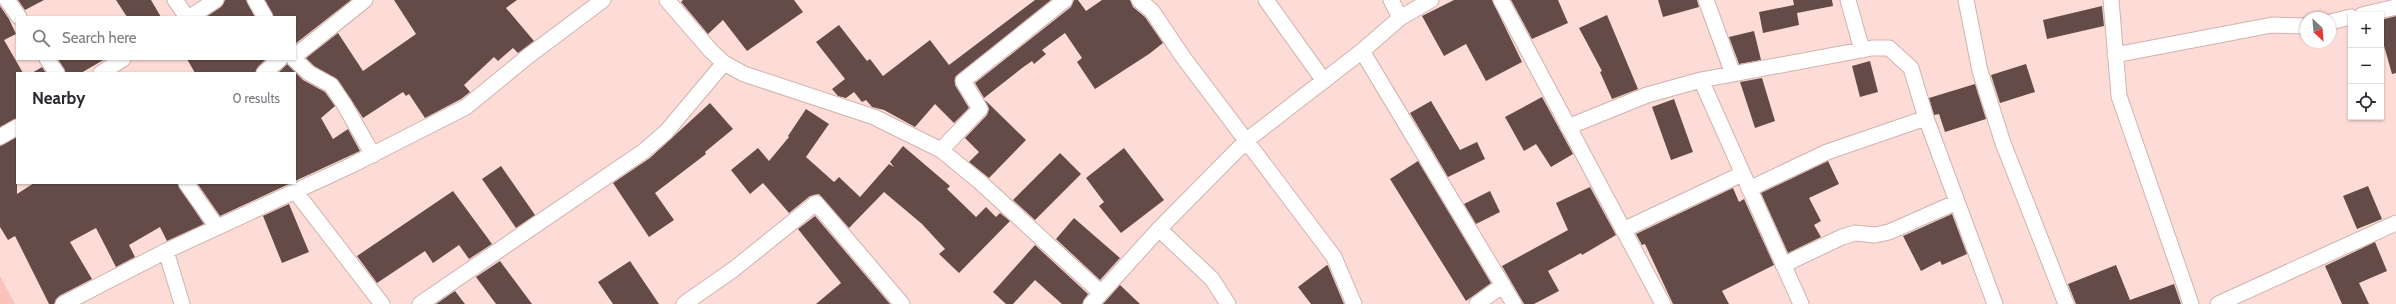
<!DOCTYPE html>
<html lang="en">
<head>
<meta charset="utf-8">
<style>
  :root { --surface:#fff; --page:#f7f7f7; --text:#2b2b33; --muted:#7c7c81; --line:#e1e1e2 }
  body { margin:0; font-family:Cabin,sans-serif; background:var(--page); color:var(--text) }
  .controls { position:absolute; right:12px; top:12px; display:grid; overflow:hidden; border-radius:0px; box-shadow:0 1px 3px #0004 }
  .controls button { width:36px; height:36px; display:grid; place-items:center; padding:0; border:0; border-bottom:1px solid var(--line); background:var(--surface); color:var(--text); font:20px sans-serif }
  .compass { position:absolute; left:2300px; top:12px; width:36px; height:36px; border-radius:50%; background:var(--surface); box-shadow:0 1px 3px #0004; rotate:154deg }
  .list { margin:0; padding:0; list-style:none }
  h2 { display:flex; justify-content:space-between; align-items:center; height:52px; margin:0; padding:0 16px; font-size:17px }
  h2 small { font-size:13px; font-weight:400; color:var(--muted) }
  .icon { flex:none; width:22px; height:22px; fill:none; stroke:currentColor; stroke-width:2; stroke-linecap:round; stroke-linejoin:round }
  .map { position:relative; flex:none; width:2396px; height:304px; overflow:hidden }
  .search { position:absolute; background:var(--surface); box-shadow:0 1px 3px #0004; left:16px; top:16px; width:280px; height:44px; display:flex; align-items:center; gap:10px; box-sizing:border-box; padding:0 14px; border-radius:0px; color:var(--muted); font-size:15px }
  .panel { position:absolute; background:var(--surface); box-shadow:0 1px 3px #0004; left:16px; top:72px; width:280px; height:112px; border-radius:0px }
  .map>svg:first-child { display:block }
  .green { fill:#fbc2ba }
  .building { fill:#654b47 }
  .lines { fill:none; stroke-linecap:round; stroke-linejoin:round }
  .minor-casing { stroke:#d2b2ad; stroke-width:17 }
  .minor { stroke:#fff; stroke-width:15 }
</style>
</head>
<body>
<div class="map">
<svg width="2396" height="304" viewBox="0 0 2396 304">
  <rect width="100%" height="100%" fill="#fddcd7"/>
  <path class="green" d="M0 276 15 304H0Z"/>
  <path class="building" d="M18 0H44L25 10Z
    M116 0H151L161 17H127Z
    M225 0H246L255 17H206L221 7Z
    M265 0H351L295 44V17H274Z
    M394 0H517L506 8 534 41 518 53 513 48 498 61 494 57 464 85 470 92 461 99 425 118 409 94 406 96 403 92 363 118 338 80 314 66 306 58 338 33 363 71 416 34Z
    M683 0H794L803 12 747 51 723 20 708 34 681 2Z
    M1035 0H1051L955 77V85L969 108 954 123 935 104 915 127 884 110 872 107 866 100 862 102 854 92 846 98 838 96 832 89 845 79 816 42 839 25 867 61 870 59 883 76 930 40 949 65Z
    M1074 0H1078L1086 11 1102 0H1130L1133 7 1145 17 1163 43 1149 54 1095 89 1077 62 1082 58 1065 33 1042 50 1046 54 1034 64 1032 61 1022 68 984 98 975 83 1071 7Z
    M1454 0H1492L1522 62 1486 81 1466 44 1444 56 1422 16Z
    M1511 0H1558L1568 23 1532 39Z
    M1658 0H1697L1699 7 1663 17Z
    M1793 0H1832L1833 6 1797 13 1799 25 1763 33 1759 12 1794 5Z
    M0 6 9 19 16 34 4 40 23 73H17V118L0 127Z
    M2102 6 2104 26 2047 39 2043 20Z
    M1607 15 1638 89 1612 99 1600 72 1602 71 1579 28Z
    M2396 16V73L2392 74 2381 35V20Z
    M1754 31 1761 60 1739 64 1729 37Z
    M58 59H105L81 73H66Z
    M187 59H266L258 67 255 73H195Z
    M1870 61 1878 92 1860 97 1852 66Z
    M287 64 303 80 325 92 335 106 321 118 333 139 348 129 360 151 295 181V73H278Z
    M2026 64 2035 92 2000 103 1991 75Z
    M42 67 46 73H32Z
    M1762 78 1775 121 1755 128 1740 82Z
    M1975 84 1986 119 1945 132 1939 114 1934 115 1929 98Z
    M1542 97 1573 154 1551 167 1536 144 1524 151 1505 117Z
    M1674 99 1693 152 1671 160 1652 107Z
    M985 100 1026 140 989 178 969 162 979 152 965 138 987 115 989 109Z
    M1431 101 1460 150 1477 142 1485 159 1448 177 1410 113Z
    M710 103 733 129 705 152 706 154 655 193 674 220 649 237 613 183 650 158Z
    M806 109 829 124 806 157 834 182 839 177 860 197 889 164 894 167 890 162 903 146 950 186 947 189 976 217 986 207 996 217 1000 213 1010 221 959 273 939 254 945 249 922 224 884 192 849 228 819 194 810 196 789 213 763 183 750 194 731 170 758 148 769 161 789 137 788 136Z
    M17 137V194L34 183H177L204 224 167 241 160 227 129 245 135 257 116 267 96 228 70 242 92 279 59 296 54 304H49L15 236 8 240 0 227V146Z
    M1124 148 1164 200 1121 233 1099 206 1104 202 1086 178Z
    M1060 153 1081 174 1035 220 1013 200Z
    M1418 161 1491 283 1466 301 1390 179Z
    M1828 161 1839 184 1809 198 1821 221 1814 225 1821 237 1788 253 1761 193Z
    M501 166 535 215 516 228 482 179Z
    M197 183H291L220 216Z
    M2368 186 2382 219 2357 229 2343 196Z
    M1590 187 1616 235 1582 255 1581 253 1548 271 1559 291 1534 304H1524L1502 266 1568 230 1556 203Z
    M1733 188 1739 202 1744 199 1774 265 1722 291 1729 304H1673L1645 244 1642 245 1636 234Z
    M453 191 492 244 469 259 459 245 433 263 425 251 377 283 357 256Z
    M1490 191 1500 212 1476 224 1464 204Z
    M289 204 309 252 282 263 263 216Z
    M1952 214 1967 254 1942 265 1940 261 1921 271 1903 236Z
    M815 216 890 304H816L841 283 798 229Z
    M1074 218 1120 258 1100 280 1056 239Z
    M2375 242 2387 271 2359 283 2369 304H2342L2325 266Z
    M1035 245 1088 294 1082 304H1062L1035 280 1013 304H1006L993 292Z
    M500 261 532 304H496L476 277Z
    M630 261 659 304H613L598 282Z
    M1327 265 1328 266 1344 304H1311L1298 287Z
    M2116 265 2130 300 2174 284 2181 304H2076L2068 284Z
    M1120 285 1140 304H1103Z
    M455 291 465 304H436Z"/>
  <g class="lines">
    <defs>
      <path id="minor" d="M7 0 19 17
        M175 0 187 17
        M255 0 265 17
        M667 0 711 51 724 63 744 74 874 117 941 150 980 182 1101 293
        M1139 0 1152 11 1183 57 1334 257 1354 304
        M1266 0 1324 81
        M1391 0 1400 18
        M1501 0 1663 304
        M1706 0 1733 74
        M1848 0 1862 50
        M1966 0 1980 71 2003 143 2066 304
        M2111 0 2119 96 2191 304
        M2362 15 2396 7
        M190 17 216 0
        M2330 22 2351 17
        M1362 51 1514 304
        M2115 55 2272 25 2306 26
        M295 56 365 0
        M47 59 57 73
        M294 59 309 73 331 85 344 104 373 155
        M101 73 123 59
        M264 73 280 59
        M1701 80 1801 304
        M1568 127 1647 95 1701 80 1872 48H1889L1911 68 1926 118 1995 304
        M0 137 17 127
        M941 150 980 109 963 81 1065 0
        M186 183 217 227
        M1749 189 1827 152 1926 118
        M295 191 382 304
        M1159 229 1212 279 1228 304
        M1623 230 1742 174
        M166 251 182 304
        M1783 265 1842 237 1855 233 1875 235 1889 232 1957 202
        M63 304 166 251 352 165 466 107 527 57 603 0
        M420 304 644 151 666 132 724 63
        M684 304 734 269 816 203 902 304
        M1091 304 1159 229 1247 140 1362 51 1400 18 1431 0
        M1477 304 1503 285
        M2218 304 2396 223"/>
    </defs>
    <use href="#minor" class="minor-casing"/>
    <use href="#minor" class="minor"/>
  </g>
</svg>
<div class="controls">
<button>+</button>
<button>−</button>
<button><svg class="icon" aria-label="locate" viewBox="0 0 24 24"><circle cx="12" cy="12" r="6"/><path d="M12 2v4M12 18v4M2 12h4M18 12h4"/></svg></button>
</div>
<svg class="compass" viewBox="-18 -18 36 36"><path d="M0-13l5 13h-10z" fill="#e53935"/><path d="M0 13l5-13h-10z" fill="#7c7c81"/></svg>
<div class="search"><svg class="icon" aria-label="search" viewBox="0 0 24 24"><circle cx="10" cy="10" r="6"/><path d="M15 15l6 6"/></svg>Search here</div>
<section class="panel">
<h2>Nearby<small>0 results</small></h2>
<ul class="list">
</ul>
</section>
</div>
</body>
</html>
